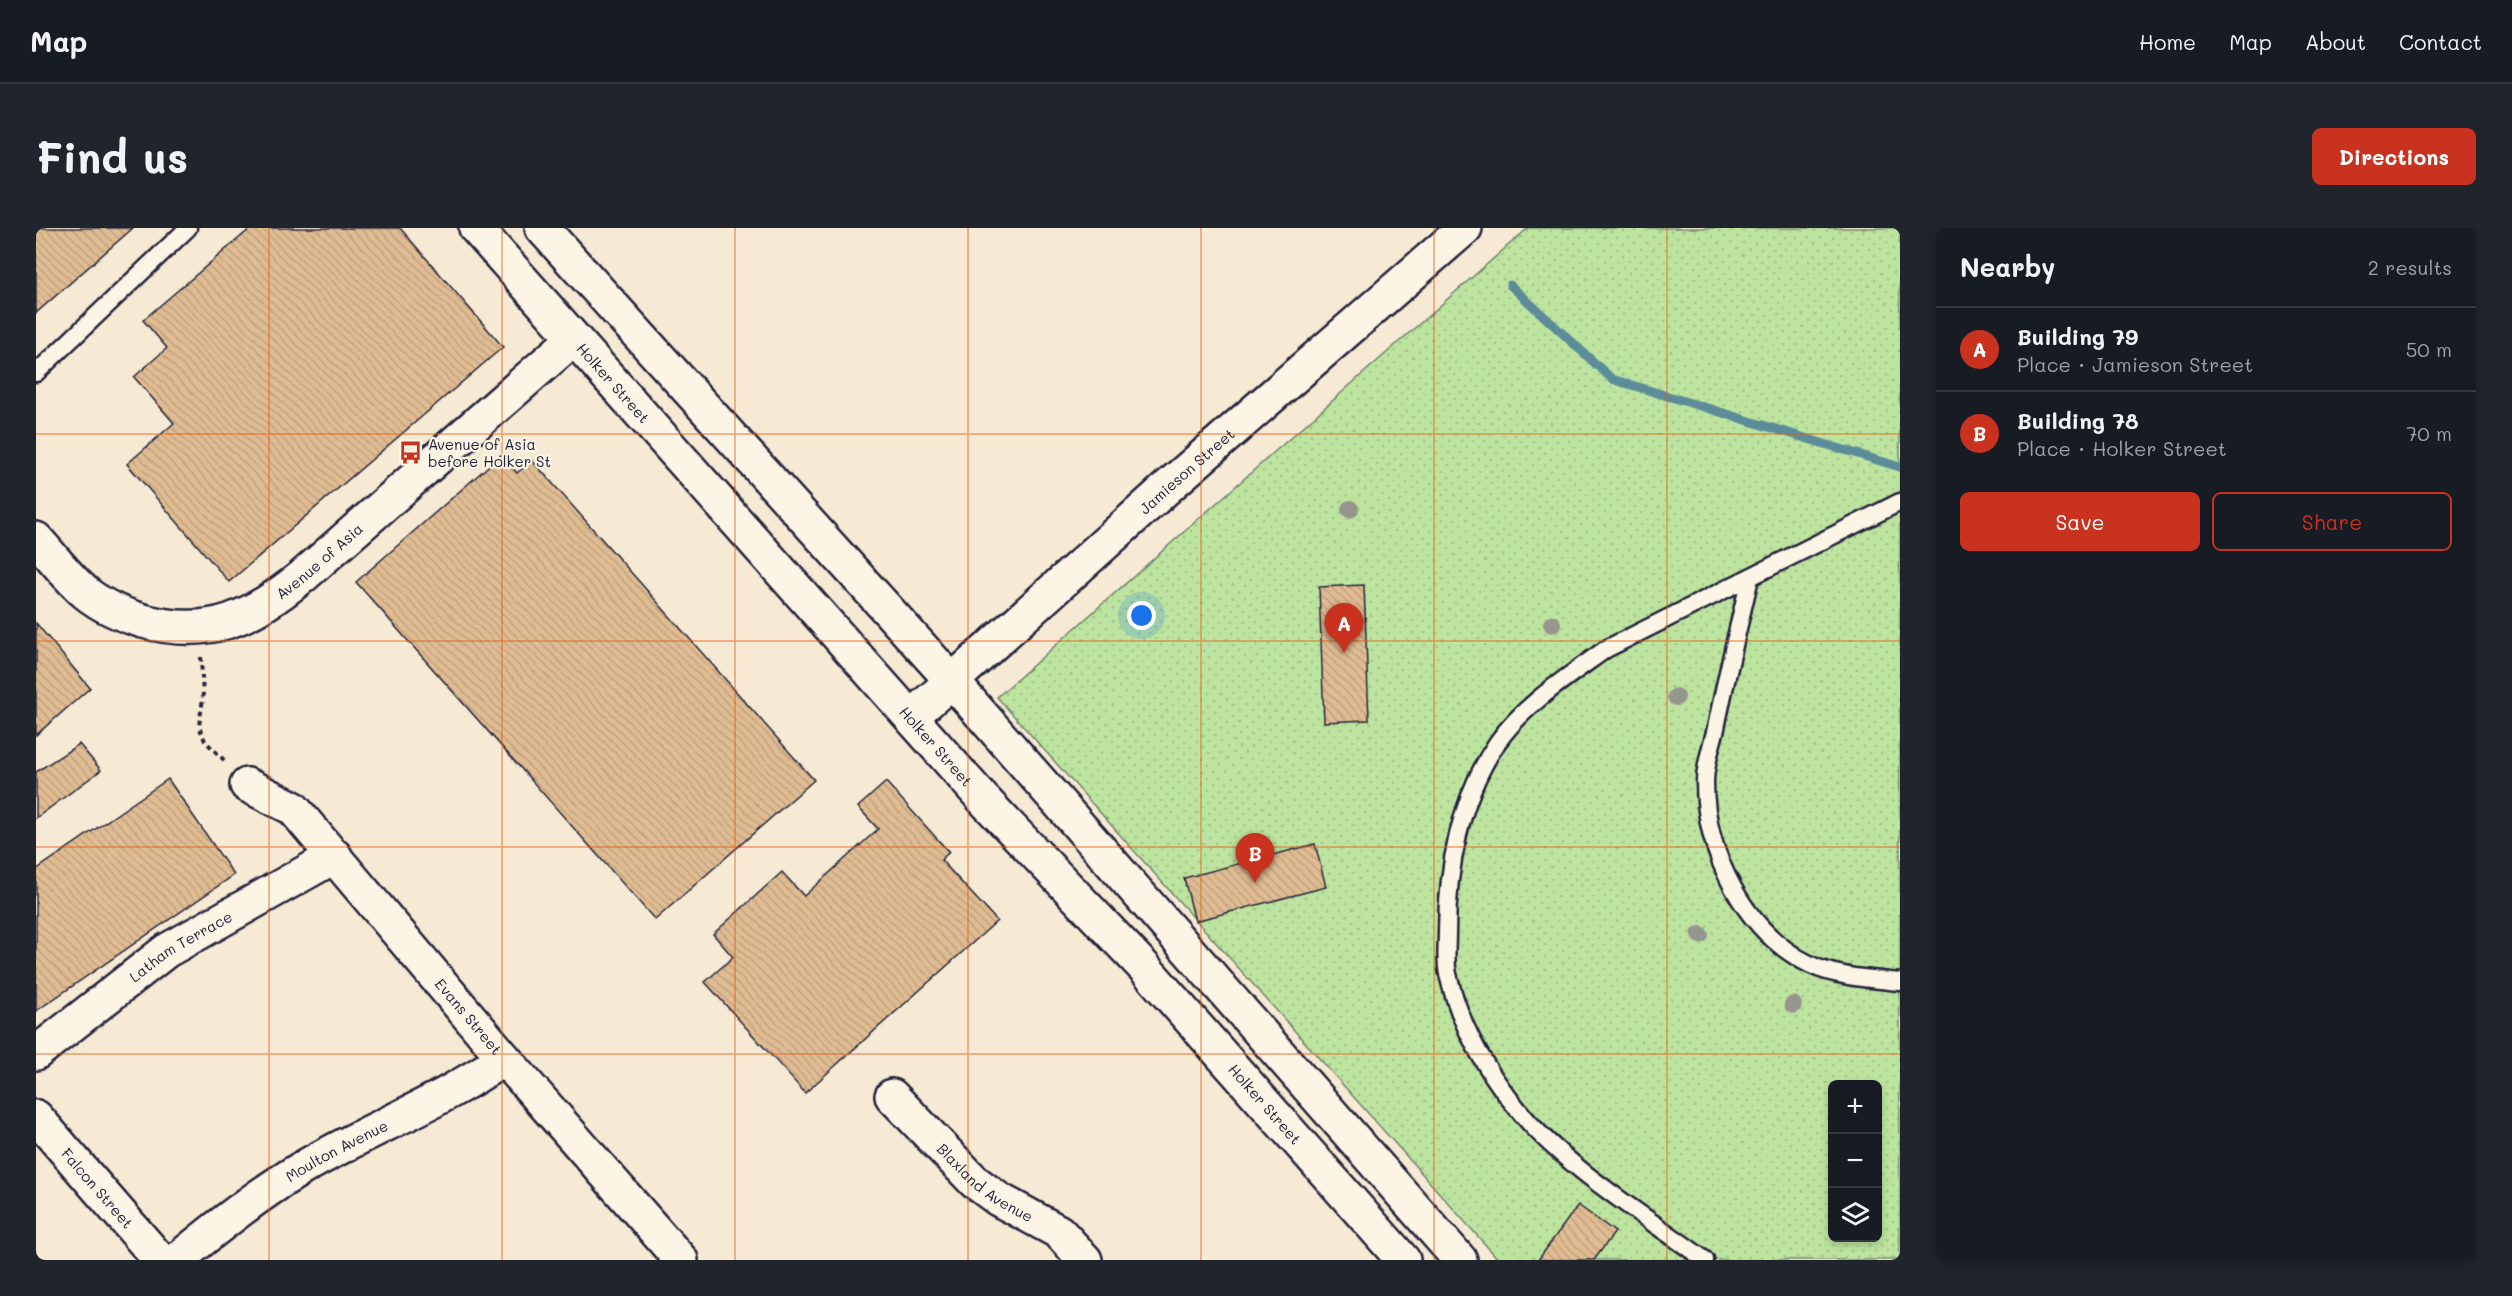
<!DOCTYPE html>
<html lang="en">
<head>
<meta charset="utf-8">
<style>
  :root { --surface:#171b24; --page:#20242c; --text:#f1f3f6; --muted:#9ea1a6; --line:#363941; --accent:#c8321e }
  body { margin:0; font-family:Mali,sans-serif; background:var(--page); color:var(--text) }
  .controls { position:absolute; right:18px; bottom:18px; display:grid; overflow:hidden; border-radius:9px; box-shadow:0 3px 9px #0003 }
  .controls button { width:54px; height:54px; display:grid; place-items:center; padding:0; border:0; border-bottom:2px solid var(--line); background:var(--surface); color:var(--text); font:30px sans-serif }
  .you { position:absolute; left:1106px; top:388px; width:21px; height:21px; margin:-15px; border:4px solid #fff; border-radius:50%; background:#1a73e8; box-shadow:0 0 0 9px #1a73e833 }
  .badge { display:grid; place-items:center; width:39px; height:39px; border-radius:50%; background:var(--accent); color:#fff; font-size:20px; font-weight:700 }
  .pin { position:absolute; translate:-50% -50px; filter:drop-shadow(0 2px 3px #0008) }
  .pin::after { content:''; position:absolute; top:32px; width:21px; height:18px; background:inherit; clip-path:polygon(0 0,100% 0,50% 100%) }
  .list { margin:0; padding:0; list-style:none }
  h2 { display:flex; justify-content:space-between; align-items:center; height:78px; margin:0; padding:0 24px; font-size:26px }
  h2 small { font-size:20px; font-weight:400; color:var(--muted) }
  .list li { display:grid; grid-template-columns:39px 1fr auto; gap:18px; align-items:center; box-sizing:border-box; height:84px; padding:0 24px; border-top:2px solid var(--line) }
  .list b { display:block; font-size:22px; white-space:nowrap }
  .list p { margin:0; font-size:20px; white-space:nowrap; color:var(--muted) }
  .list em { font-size:20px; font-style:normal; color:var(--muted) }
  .actions { display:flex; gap:12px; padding:18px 24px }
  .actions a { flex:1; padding:14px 0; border:2px solid var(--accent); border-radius:9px; text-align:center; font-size:21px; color:var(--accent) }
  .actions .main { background:var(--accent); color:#fff }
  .icon { flex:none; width:33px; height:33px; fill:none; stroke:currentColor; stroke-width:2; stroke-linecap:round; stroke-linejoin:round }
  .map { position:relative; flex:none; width:1864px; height:1032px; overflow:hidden; border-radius:9px }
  header { display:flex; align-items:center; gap:36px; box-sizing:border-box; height:84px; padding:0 30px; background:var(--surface); border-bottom:2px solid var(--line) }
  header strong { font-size:28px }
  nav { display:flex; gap:33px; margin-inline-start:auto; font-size:21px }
  .intro { display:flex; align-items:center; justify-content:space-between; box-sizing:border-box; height:144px; padding:0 36px }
  h1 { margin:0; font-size:42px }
  .button { padding:15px 27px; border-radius:9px; background:var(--accent); color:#fff; font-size:21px; font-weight:700 }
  main { display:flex; gap:36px; padding:0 36px }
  aside { flex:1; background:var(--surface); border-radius:9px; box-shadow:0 3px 9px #0003 }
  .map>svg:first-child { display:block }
  .park { fill:url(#park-dots); stroke:#70836d; stroke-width:1.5; fill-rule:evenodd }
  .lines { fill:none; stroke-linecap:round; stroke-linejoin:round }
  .stream { stroke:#5b8c99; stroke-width:9 }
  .building { fill:url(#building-back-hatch); stroke:#22223b; stroke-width:1.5 }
  .service-casing { stroke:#22223b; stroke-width:21 }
  .minor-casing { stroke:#22223b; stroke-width:38 }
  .secondary-casing { stroke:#22223b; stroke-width:38 }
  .path { stroke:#22223b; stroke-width:4; stroke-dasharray:4.5 4.5; stroke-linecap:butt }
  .service { stroke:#fcf5e5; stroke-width:16 }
  .minor { stroke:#fcf5e5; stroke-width:33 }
  .secondary { stroke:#fcf5e5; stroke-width:33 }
  .tree { fill:#97968e }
  .grid { fill:none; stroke:#e8590c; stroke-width:1.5; stroke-opacity:0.55 }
  .labels { text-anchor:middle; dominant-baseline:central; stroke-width:4.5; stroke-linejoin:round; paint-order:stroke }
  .street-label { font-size:15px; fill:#22223b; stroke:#fcf5e5 }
  .poi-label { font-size:15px; fill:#22223b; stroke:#fcf5e5; text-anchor:start }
</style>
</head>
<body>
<header>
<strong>Map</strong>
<nav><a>Home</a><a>Map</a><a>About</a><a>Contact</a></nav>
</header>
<div class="intro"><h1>Find us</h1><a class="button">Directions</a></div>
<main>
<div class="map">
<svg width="1864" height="1032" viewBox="0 0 1864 1032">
  <defs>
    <pattern id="park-dots" width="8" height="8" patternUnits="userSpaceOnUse" patternTransform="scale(1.5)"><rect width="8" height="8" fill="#bde49f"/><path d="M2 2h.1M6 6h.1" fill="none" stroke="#a2c38a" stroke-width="1.8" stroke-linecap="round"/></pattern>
    <pattern id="building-back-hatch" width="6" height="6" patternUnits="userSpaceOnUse" patternTransform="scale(1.5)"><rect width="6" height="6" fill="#e0bc92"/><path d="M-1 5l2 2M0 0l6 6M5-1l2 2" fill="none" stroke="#c0a17f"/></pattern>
  </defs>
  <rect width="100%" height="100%" fill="#f6ead4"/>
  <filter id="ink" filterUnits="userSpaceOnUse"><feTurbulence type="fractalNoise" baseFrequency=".0167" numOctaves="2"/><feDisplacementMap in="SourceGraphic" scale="12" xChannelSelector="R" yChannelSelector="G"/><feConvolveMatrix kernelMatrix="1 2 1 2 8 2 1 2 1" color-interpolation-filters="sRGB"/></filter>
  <g filter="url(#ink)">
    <path class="park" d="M1492 0H1864V1032H1463L961 469ZM1796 856H1842V1010H1796Z"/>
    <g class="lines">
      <path class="stream" d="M1474 57 1576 151 1864 239"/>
    </g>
    <path class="building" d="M0 0H97L0 85Z
      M215 0H364L467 119 193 354 91 236 138 195 98 149 131 120 107 92Z
      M465 227 481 245 496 232 778 552 619 692 320 354Z
      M1328 357 1333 492 1288 494 1283 359Z
      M0 395 54 460 0 507Z
      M43 516 65 542 0 590V544Z
      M132 551 198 647 0 783V642Z
      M850 554 913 624 905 632 961 693 769 865 669 754 697 729 677 706 746 644 768 668 842 601 822 579Z
      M1279 616 1290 659 1159 693 1148 650Z
      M1542 977 1579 1004 1558 1032H1502Z"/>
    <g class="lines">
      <defs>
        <path id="service" d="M0 145 152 0
          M1714 350C1702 400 1690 450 1680 500 1676 517 1669 536 1669 554 1669 625 1709 705 1775 737 1800 749 1836 751 1864 754
          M1669 1032C1612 990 1529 939 1485 885 1451 845 1424 798 1412 746 1409 733 1411 718 1411 705 1411 640 1424 570 1461 515 1487 477 1533 448 1570 421L1864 274"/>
        <g id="minor">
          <path id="s1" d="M0 311C16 328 32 350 50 365 67 379 87 387 107 393 175 411 215 390 267 348L537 111"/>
          <path id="s2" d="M916 453 1134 257 1429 0"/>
          <path id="s3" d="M211 557 257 580 468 830 645 1032"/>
          <path id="s4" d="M0 825 130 723 299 628"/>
          <path id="s5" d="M856 868 939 954 962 971 1023 1004 1049 1032"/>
          <path id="s6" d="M0 889 124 1032"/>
          <path id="s7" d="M141 1032C180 1000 220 968 263 942 330 902 405 875 468 830"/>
        </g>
        <g id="secondary">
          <path id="s8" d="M440 0 948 572 1108 739 1367 1032"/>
          <path d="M506 0 916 453 1424 1032"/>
          <path d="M876 488 916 453"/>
        </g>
      </defs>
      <use href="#service" class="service-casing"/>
      <use href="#minor" class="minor-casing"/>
      <use href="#secondary" class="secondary-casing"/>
      <path class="path" d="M165 429 167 470 163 498 169 513 190 534"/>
      <use href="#service" class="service"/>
      <use href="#minor" class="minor"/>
      <use href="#secondary" class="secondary"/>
    </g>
    <g class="tree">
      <circle cx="1314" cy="281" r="9"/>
      <circle cx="1516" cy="396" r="9"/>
      <circle cx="1640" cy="469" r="9"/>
      <circle cx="1664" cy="707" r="9"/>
      <circle cx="1757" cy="777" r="9"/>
    </g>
  </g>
  <path class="grid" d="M233 0V1032M466 0V1032M699 0V1032M932 0V1032M1165 0V1032M1398 0V1032M1631 0V1032M0 206H1864M0 413H1864M0 619H1864M0 826H1864"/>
  <defs>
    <symbol id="bus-bare" viewBox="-9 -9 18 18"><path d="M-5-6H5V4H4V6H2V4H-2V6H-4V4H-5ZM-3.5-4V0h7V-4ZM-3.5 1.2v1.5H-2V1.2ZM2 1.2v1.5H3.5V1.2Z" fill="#c8321e" stroke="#fcf5e5" stroke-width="2.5" paint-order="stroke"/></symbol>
  </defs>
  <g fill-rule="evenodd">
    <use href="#bus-bare" x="358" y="208" width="33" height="33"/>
  </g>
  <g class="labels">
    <g class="street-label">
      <text stroke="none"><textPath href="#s8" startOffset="207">Holker Street</textPath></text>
      <text stroke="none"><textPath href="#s2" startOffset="315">Jamieson Street</textPath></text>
      <text stroke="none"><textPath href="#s1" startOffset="334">Avenue of Asia</textPath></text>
      <text stroke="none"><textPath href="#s8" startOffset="693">Holker Street</textPath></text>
      <text stroke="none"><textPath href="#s4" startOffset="180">Latham Terrace</textPath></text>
      <text stroke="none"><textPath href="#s3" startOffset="324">Evans Street</textPath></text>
      <text stroke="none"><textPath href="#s8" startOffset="1179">Holker Street</textPath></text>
      <text stroke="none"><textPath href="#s7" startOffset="194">Moulton Avenue</textPath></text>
      <text stroke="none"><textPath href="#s5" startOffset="128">Blaxland Avenue</textPath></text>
      <text stroke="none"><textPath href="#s6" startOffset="94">Falcon Street</textPath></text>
    </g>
    <g class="poi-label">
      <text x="392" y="216">Avenue of Asia<tspan x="392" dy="17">before Holker St</tspan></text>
    </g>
  </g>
</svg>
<div class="controls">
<button>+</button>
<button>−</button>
<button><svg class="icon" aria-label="layers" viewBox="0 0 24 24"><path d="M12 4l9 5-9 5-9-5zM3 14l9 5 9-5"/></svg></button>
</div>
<div class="you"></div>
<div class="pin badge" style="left:1308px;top:425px">A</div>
<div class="pin badge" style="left:1219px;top:655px">B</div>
</div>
<aside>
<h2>Nearby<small>2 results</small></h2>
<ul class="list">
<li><span class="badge">A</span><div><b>Building 79</b><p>Place · Jamieson Street</p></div><em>50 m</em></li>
<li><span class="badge">B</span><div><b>Building 78</b><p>Place · Holker Street</p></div><em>70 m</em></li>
</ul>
<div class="actions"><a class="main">Save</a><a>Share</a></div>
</aside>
</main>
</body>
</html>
